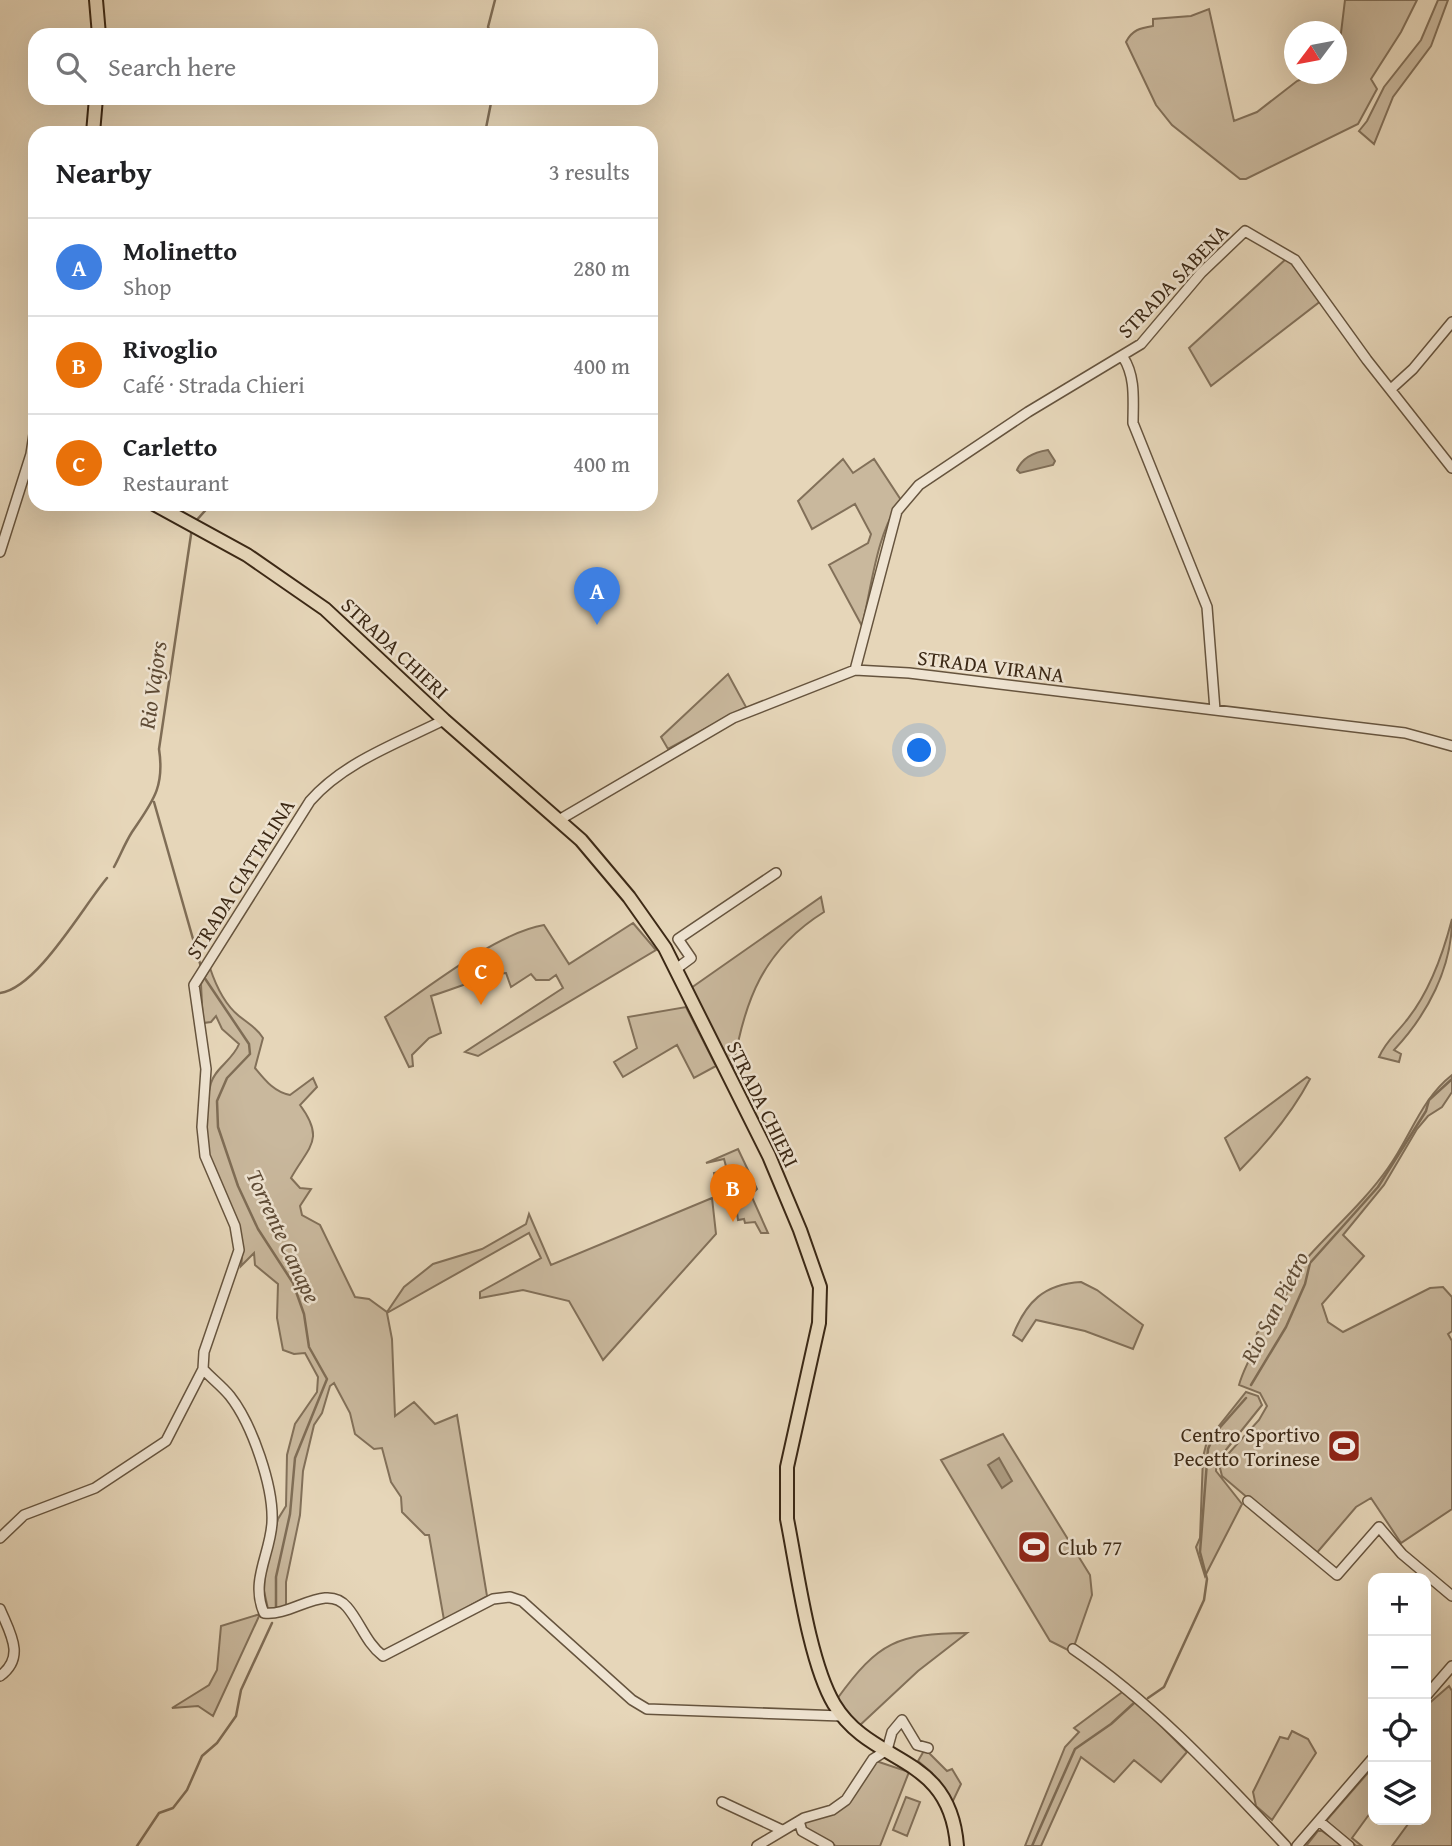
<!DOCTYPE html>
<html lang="en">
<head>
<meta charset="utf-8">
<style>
  :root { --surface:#fff; --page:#f6f6f6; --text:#202124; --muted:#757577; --line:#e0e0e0; --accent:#8f2418 }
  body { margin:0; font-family:"Gentium Book Plus",serif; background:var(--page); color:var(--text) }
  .controls { position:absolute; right:21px; bottom:21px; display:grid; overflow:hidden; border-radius:14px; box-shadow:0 7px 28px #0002 }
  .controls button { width:63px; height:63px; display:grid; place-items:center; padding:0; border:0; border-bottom:2px solid var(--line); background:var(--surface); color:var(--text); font:35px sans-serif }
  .compass { position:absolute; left:1284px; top:21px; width:63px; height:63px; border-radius:50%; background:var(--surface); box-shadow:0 7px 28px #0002; rotate:238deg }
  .you { position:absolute; left:920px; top:751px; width:24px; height:24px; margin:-18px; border:5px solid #fff; border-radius:50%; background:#1a73e8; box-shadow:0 0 0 10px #1a73e833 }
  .badge { display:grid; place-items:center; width:46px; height:46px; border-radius:50%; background:var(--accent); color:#fff; font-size:23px; font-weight:700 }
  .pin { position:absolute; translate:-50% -58px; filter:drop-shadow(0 2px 4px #0008) }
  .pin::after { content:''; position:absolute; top:37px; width:24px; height:21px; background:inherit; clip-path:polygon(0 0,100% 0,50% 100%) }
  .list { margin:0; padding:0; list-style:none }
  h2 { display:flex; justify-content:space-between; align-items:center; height:91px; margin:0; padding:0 28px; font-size:30px }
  h2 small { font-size:23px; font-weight:400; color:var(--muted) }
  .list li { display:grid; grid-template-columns:46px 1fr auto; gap:21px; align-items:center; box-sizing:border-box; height:98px; padding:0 28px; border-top:2px solid var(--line) }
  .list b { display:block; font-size:26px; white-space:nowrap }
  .list p { margin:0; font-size:23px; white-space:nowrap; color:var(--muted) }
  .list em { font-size:23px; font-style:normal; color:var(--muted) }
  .icon { flex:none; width:38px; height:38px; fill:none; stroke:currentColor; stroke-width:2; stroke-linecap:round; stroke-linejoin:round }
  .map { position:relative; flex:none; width:1452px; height:1846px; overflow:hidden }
  .search { position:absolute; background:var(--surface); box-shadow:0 7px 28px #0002; left:28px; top:28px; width:630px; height:77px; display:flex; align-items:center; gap:18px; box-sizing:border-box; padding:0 24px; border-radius:21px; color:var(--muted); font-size:26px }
  .panel { position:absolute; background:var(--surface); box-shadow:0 7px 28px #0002; left:28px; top:126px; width:630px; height:385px; border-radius:21px }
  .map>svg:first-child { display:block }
  .green { fill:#c9b89d; stroke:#827059; stroke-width:2 }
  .water { fill:#ac9b81; stroke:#7f6d56; stroke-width:2 }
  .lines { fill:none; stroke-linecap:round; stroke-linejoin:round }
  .stream { stroke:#7f6d56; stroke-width:2.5 }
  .minor-casing { stroke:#66543e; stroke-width:12 }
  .major-casing { stroke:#3b2815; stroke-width:16 }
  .minor { stroke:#efe4d2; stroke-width:9 }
  .major { stroke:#e6d6b9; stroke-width:12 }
  .labels { text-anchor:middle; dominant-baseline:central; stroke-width:5; stroke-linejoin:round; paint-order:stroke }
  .street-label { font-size:21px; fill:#3b2815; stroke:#efe4d2 }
  .poi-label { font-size:21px; fill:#3b2815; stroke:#efe4d2; text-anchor:end }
  .water-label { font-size:23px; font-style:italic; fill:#5d4a35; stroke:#efe4d2 }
</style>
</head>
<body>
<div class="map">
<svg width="1452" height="1846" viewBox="0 0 1452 1846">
  <rect width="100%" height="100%" fill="#e6d6b9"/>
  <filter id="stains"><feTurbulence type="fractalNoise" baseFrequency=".00286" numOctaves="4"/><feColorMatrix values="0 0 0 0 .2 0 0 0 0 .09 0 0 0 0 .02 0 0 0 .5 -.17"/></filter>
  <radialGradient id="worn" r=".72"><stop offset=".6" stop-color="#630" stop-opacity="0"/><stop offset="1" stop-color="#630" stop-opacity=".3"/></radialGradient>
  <path class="green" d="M1345 0H1417L1401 32 1371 79 1377 89 1358 124 1246 179H1240L1172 125 1156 105 1126 42C1132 30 1140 28 1153 26V19L1191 16 1209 9 1234 121 1257 112 1297 81 1313 74H1336Z
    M1438 0H1448L1431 46 1393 97 1374 144 1359 131 1367 121 1384 87 1421 40Z
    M1287 258 1322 300 1211 386 1189 348Z
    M843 459 853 473 874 459 901 500C876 534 872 586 862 626L829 565 868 543 871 534 855 504 812 529 798 501Z
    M728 674 746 707 668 749 661 737Z
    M821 897 824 912C763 950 744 1001 733 1069L691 988Z
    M1452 919C1452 968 1427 1015 1394 1050L1401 1054 1399 1062 1379 1057C1386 1041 1396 1034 1406 1021 1429 993 1443 954 1452 919Z
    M633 923 656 950 478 1056 465 1052 563 988 556 975 549 980H536L531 974 511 987 506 973C486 975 452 990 431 996L441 1033 429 1038 412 1055 413 1066 409 1067 385 1017C426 989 496 933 544 925L569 964Z
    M210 968C216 986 224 1004 239 1016 249 1024 256 1027 263 1038L255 1068C265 1080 274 1092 290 1095L313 1078 317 1087 300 1105C326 1140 308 1147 291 1178L300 1188 311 1189 300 1206 302 1215 320 1225 355 1297 369 1299 387 1312 404 1287 433 1264 482 1249 526 1224 529 1214 551 1265 712 1198 716 1234 603 1360 569 1301 523 1290 480 1298V1292L541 1258 529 1233 387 1313 392 1339 395 1416 414 1402 435 1424 457 1415 487 1596 444 1620 429 1535H425L402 1512 401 1497 391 1482 382 1448 374 1449 355 1434 350 1413 334 1383 330 1386 322 1413 314 1425 303 1471 300 1515 286 1582V1607L268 1609 264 1591 265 1569 278 1519 286 1506 287 1455 295 1424 317 1392 318 1377 305 1353 294 1354 283 1350 277 1318 278 1284 255 1265 254 1253 241 1266C248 1224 217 1192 208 1153 204 1131 205 1104 211 1083 215 1068 233 1060 239 1044L222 1029 216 1016 211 1022 203 1023 201 984Z
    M686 1007 716 1066 694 1078 677 1045 623 1077 614 1062 637 1048 628 1017Z
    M1452 1075V1092L1442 1107 1428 1116 1417 1129 1384 1185 1343 1235 1364 1256 1322 1304 1328 1322 1343 1332 1430 1288 1443 1287 1452 1297V1331L1448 1334 1452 1341V1509L1401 1543 1371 1498 1356 1507 1315 1555 1222 1476 1219 1464 1259 1420 1267 1406 1260 1393 1239 1385C1244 1366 1256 1352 1257 1333L1284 1307 1291 1271 1302 1254 1308 1257C1334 1228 1365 1201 1388 1168 1411 1136 1421 1099 1452 1075Z
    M1307 1077 1310 1079C1292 1113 1268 1142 1240 1170L1225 1138Z
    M738 1149 757 1189 751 1195 768 1233H761L755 1222 745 1223 744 1219 738 1220 736 1205H732L731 1196 719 1197 714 1173 727 1170 724 1159 706 1163Z
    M1081 1282 1097 1290 1143 1325 1133 1349 1085 1331 1036 1320 1022 1341 1013 1335C1026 1302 1044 1284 1081 1282Z
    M1246 1392 1258 1396 1262 1405 1217 1461 1216 1471 1242 1504 1205 1576 1196 1547 1200 1538 1203 1457 1207 1441Z
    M1003 1434 1090 1575 1092 1595 1072 1652 1050 1641 941 1460Z
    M260 1614 213 1716 198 1706 172 1708 209 1685 217 1670 221 1626Z
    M967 1633 918 1671 858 1727 837 1699C879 1641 897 1634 967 1633Z
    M1449 1686 1452 1691V1846H1392L1411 1820H1426V1706Z
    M1125 1690 1187 1752 1161 1782 1134 1760 1114 1782 1081 1757 1041 1846H1025L1065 1747 1079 1732 1074 1728Z
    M1292 1731 1308 1739 1316 1753 1272 1820 1256 1806 1253 1792 1280 1737 1288 1739Z
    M925 1749 947 1771 952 1769 961 1784 951 1805 932 1773 918 1761Z
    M876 1761 909 1772 880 1846H836L805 1828 804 1822 836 1811Z
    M1373 1767V1809L1352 1838 1362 1846H1356L1326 1821Z
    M906 1797 920 1802 907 1836 893 1830Z
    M1318 1831H1322L1343 1846H1306Z"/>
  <path class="water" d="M1048 450 1055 461 1053 465 1020 473 1017 470C1022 458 1035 452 1048 450Z
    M999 1458 1012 1481 1002 1488 988 1465Z"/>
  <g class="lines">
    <path class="stream" d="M492 35 488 27 495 0
      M485 133 492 98
      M195 522 211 504
      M154 802 201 967
      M114 867C120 856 125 843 132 832 152 802 165 788 159 749L192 528
      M204 977 249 1044 250 1054 227 1078 217 1101 218 1127 238 1186 258 1229 293 1283 304 1314 309 1347 327 1379 295 1458 290 1514 276 1577V1607
      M0 993C37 988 82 908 107 878
      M1251 1385 1286 1327 1305 1284 1310 1263 1378 1187 1426 1111 1429 1100 1452 1079
      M1148 1698 1164 1687 1204 1600 1207 1579 1200 1552 1208 1449 1215 1433 1246 1398
      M137 1846 159 1813 173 1808 187 1790 202 1756 217 1743 236 1716 241 1690 272 1623
      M1032 1846 1075 1749 1111 1724 1134 1703"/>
    <defs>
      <path id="minor" d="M1123 357C1136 377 1133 401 1133 423L1207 607 1215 710
        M1391 389 1413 369 1452 322
        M0 552 31 454 35 428
        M855 670 897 511 919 485 1028 412 1141 344 1201 273 1245 231 1295 260 1367 360 1452 468
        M559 820 733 718 855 670 909 673 1405 733 1452 746
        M676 969 691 958 678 939 776 873
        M203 1369C211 1378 222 1386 230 1396 252 1424 274 1487 272 1523 270 1555 250 1581 264 1613 292 1617 326 1582 347 1607 360 1622 366 1643 383 1656L493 1599 510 1597 522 1601 632 1700 647 1709 842 1716
        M1248 1501 1337 1575 1379 1527 1402 1554 1452 1596
        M0 1538 24 1515 95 1488 166 1441 203 1369 204 1352 239 1250 235 1226 205 1156 202 1127 206 1069 194 985 310 801C344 762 398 743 444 720
        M0 1609C10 1633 26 1657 0 1676
        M1073 1649C1154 1704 1220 1776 1286 1846
        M1426 1696 1452 1666
        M722 1802 782 1830
        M799 1821 802 1831 829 1846
        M1319 1821 1349 1846
        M757 1846 804 1818 832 1810 846 1800 873 1759 887 1750 892 1732 902 1720 917 1745 928 1748
        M1297 1846 1373 1758"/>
      <path id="major" d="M96 0 99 35
        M93 133 96 98
        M154 504 247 555 325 609 444 720 581 840 629 897 665 948 769 1156 800 1230 820 1287 819 1323 787 1467V1519C797 1569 809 1662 834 1704 872 1767 950 1752 957 1846"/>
    </defs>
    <use href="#minor" class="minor-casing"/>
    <use href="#major" class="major-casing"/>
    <use href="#minor" class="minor"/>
    <use href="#major" class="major"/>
  </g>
  <defs>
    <symbol id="stadium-square" viewBox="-11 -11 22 22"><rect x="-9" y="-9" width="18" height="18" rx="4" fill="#8f2418" stroke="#efe4d2"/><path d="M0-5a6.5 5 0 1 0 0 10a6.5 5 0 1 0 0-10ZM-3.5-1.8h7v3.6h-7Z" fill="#fff"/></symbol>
  </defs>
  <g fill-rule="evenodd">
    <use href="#stadium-square" x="1325" y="1427" width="38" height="38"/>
    <use href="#stadium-square" x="1015" y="1528" width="38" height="38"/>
  </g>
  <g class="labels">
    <g class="street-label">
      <text transform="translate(1173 281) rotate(-46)">STRADA SABENA</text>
      <text transform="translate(395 648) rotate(43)">STRADA CHIERI</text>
      <text transform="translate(991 666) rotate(7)">STRADA VIRANA</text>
      <text transform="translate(240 879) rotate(-58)">STRADA CIATTALINA</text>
      <text transform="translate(763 1104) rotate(64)">STRADA CHIERI</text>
    </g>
    <g class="poi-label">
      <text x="1320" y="1434">Centro Sportivo<tspan x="1320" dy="24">Pecetto Torinese</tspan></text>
      <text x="1058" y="1547" text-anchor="start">Club 77</text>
    </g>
    <g class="water-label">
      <text transform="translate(152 685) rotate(-82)">Rio Vajors</text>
      <text transform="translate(284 1236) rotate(65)">Torrente Canape</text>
      <text transform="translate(1274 1307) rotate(-63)">Rio San Pietro</text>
    </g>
  </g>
  <rect width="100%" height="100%" filter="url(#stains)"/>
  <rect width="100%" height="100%" fill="url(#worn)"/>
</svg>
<div class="controls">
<button>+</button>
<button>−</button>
<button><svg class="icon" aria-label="locate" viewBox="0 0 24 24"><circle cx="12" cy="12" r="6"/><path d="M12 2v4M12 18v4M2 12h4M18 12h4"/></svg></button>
<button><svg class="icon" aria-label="layers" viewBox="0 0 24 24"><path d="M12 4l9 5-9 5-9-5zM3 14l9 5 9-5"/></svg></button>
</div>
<svg class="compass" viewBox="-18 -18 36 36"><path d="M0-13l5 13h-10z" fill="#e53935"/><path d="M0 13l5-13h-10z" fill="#757577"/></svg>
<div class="you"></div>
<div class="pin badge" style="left:597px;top:625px;background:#3f7fe0">A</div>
<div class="pin badge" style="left:733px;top:1222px;background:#e8710a">B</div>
<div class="pin badge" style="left:481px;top:1005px;background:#e8710a">C</div>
<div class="search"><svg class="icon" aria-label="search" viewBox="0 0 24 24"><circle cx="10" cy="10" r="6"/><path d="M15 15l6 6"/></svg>Search here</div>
<section class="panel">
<h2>Nearby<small>3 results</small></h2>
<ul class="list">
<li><span class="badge" style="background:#3f7fe0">A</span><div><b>Molinetto</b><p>Shop</p></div><em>280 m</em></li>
<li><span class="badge" style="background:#e8710a">B</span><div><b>Rivoglio</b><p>Café · Strada Chieri</p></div><em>400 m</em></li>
<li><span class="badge" style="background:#e8710a">C</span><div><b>Carletto</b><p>Restaurant</p></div><em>400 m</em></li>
</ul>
</section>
</div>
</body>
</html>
